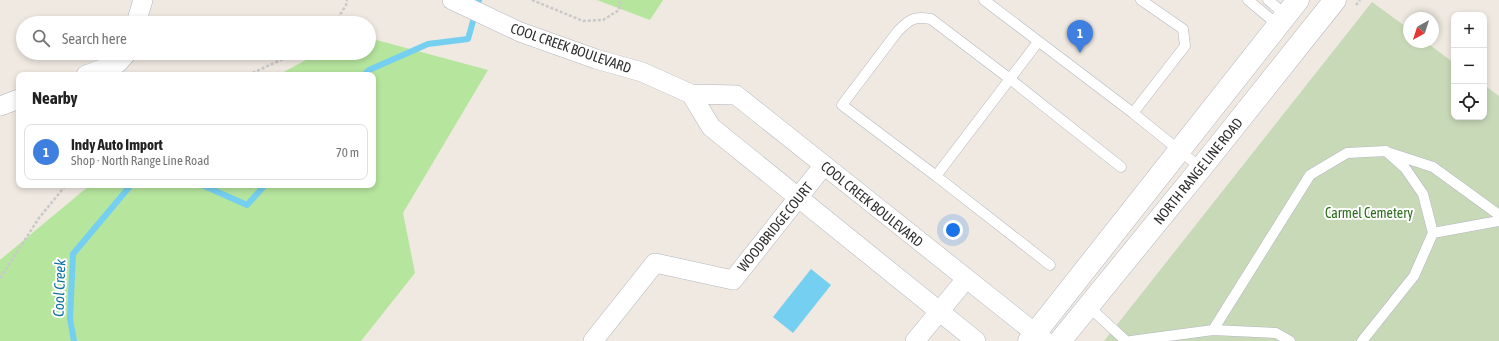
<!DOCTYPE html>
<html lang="en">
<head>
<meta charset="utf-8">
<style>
  :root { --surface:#fff; --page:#f6f6f6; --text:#222; --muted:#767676; --line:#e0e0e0; --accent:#0b8043 }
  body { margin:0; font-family:"Asap Condensed",sans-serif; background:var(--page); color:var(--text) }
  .controls { position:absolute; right:12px; top:12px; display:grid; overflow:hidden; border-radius:8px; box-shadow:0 2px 6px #0003 }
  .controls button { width:36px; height:36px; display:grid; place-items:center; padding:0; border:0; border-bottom:1px solid var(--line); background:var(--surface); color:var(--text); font:20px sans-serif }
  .compass { position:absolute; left:1403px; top:12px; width:36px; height:36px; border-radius:50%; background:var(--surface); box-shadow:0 2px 6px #0003; rotate:219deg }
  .you { position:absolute; left:953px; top:230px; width:14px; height:14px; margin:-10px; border:3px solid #fff; border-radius:50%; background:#1a73e8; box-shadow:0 0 0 6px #1a73e833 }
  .badge { display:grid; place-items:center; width:26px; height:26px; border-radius:50%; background:var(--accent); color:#fff; font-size:13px; font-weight:700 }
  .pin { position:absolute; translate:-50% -33px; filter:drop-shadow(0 1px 2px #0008) }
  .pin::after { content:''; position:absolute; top:21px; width:14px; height:12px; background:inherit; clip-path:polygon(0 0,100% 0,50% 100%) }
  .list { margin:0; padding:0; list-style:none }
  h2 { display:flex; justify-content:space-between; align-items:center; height:52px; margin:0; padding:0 16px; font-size:17px }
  h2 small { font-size:13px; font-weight:400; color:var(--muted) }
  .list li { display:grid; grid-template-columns:26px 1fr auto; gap:12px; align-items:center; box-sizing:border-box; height:56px; margin:0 8px 8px; padding:0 8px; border:1px solid var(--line); border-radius:8px }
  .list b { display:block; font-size:15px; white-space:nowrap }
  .list p { margin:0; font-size:13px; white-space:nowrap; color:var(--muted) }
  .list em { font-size:13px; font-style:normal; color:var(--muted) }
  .icon { flex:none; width:22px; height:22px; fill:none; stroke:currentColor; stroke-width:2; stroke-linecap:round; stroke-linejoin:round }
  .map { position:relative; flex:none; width:1499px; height:341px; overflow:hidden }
  .search { position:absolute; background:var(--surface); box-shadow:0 2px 6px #0003; left:16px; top:16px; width:360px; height:44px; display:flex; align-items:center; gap:10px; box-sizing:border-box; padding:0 14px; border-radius:22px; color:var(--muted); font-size:15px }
  .panel { position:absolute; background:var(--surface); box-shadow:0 2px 6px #0003; left:16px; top:72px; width:360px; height:116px; border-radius:8px }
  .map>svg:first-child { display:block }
  .green { fill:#b6e59e }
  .cemetery { fill:#c8d9b8 }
  .water { fill:#75cff0 }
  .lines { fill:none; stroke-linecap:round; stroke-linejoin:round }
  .stream { stroke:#75cff0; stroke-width:6 }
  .lane-casing { stroke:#b4b7c1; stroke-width:11 }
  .street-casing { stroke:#b4b7c1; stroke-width:20 }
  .secondary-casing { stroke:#b4b7c1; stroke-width:23 }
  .path { stroke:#c9c9c9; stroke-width:2.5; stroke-dasharray:3 2; stroke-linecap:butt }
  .lane { stroke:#fff; stroke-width:10 }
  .street { stroke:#fff; stroke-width:19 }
  .secondary { stroke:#fff; stroke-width:22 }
  .labels { text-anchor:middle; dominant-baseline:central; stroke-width:4; stroke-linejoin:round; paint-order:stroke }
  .street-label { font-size:14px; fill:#2e2e2e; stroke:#fff }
  .park-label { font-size:14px; fill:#2c6e1b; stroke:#fff }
  .water-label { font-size:15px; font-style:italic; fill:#0d6fa3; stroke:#fff }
</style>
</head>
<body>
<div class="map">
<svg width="1499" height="341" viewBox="0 0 1499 341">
  <rect width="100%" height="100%" fill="#efe9e1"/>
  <path class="green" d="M597 0H663L650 20Z
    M369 38 488 70 403 213 415 273 361 341H0V260L90 185H373V75H278L319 53H369Z"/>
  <path class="cemetery" d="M1372 2 1409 29V42H1426L1454 63V117H1484V85L1499 96V341H1104Z"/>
  <path class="water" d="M811 269 831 285 793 333 773 317Z"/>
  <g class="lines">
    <path class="stream" d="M364 75 369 70 428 44 468 39 479 0
      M202 185 247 205 265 185
      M74 341 70 319 73 254 131 185"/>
    <defs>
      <path id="lane" d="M984 0 1133 113 1201 168
        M1248 0 1278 25
        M1268 0 1286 15
        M1038 42 936 176 1050 265
        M1133 113 1185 46 1183 29 1141 0
        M1390 153 1433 167 1499 215
        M936 176 842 105 898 31C910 19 914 16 931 19L1010 79 1121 167
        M1433 233 1499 221
        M1088 306 1126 341
        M1213 330 1310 175 1347 153 1386 151 1405 168 1423 194 1433 233 1414 276 1362 341
        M1131 341 1213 330 1276 333 1290 341"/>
      <path id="street" d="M452 0 520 32 596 59 642 72 691 94 736 95 1045 341
        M136 23 143 0
        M86 75 118 63 127 53
        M691 94 711 127 976 341
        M0 106 19 99
        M593 341 655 263 733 280 824 165
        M915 341 966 279"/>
      <path id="secondary" d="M1029 341 1298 0
        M1060 341 1201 168 1335 0"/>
    </defs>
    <use href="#lane" class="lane-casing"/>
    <use href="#street" class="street-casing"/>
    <use href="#secondary" class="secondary-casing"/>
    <path class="path" d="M532 0 583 21 603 20 619 10 620 0
      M1356 5 1360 0
      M335 23 346 5 347 0
      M248 75 296 53
      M0 278 39 218 66 185"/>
    <use href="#lane" class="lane"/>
    <use href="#street" class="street"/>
    <use href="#secondary" class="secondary"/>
  </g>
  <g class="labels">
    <g class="street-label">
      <text transform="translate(571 48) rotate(19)">COOL CREEK BOULEVARD</text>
      <text transform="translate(1198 171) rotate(-51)">NORTH RANGE LINE ROAD</text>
      <text transform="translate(872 204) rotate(39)">COOL CREEK BOULEVARD</text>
      <text transform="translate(775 227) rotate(-51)">WOODBRIDGE COURT</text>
    </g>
    <g class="park-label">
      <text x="1369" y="213">Carmel Cemetery</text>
    </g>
    <g class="water-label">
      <text transform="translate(59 288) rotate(-88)">Cool Creek</text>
    </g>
  </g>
</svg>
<div class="controls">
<button>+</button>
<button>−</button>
<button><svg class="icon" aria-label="locate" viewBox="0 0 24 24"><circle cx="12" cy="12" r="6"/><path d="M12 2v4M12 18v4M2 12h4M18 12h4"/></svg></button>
</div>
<svg class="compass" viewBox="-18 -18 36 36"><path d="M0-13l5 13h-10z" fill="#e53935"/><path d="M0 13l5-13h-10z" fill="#767676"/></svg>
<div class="you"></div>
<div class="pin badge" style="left:1080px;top:53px;background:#3f7fe0">1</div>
<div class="search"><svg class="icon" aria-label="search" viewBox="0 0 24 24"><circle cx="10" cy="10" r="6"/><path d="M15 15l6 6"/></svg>Search here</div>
<section class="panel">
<h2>Nearby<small></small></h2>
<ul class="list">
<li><span class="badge" style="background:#3f7fe0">1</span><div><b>Indy Auto Import</b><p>Shop · North Range Line Road</p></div><em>70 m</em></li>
</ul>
</section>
</div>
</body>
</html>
